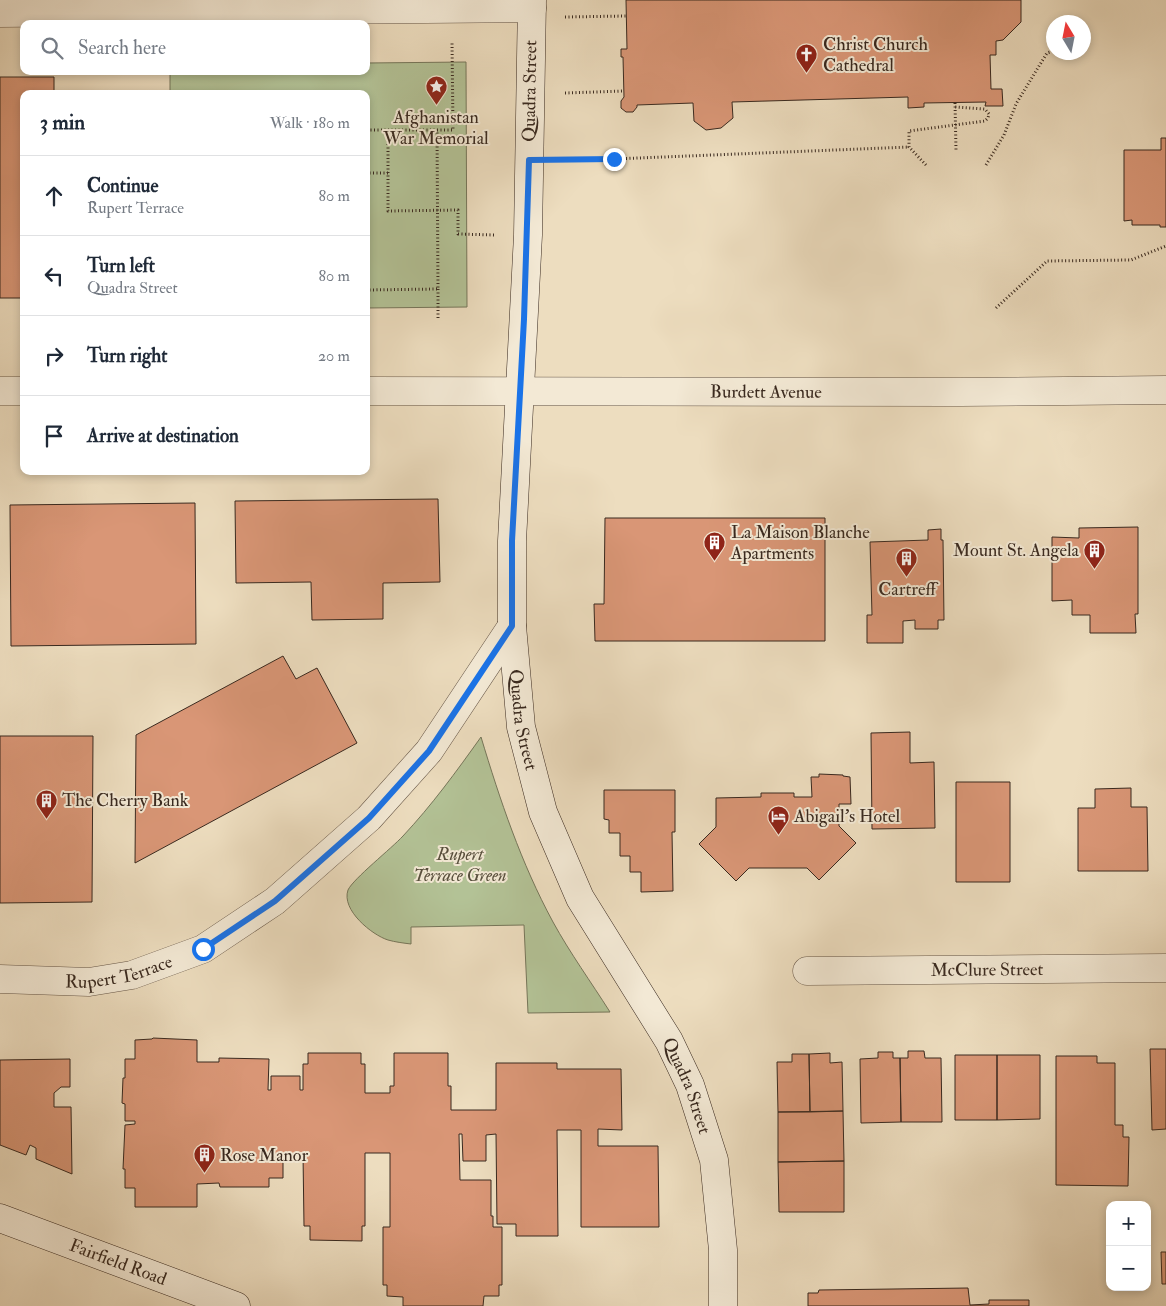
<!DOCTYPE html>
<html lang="en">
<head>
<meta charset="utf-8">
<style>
  :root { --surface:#fff; --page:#f6f6f7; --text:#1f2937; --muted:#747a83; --line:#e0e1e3 }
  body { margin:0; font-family:"IM FELL Double Pica",serif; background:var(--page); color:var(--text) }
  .controls { position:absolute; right:15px; bottom:15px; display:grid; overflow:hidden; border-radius:10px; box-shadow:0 2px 8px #0003 }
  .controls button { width:45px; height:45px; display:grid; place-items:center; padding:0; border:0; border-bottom:1px solid var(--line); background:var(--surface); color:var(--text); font:25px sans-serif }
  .compass { position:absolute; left:1046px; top:15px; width:45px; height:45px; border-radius:50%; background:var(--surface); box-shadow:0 2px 8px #0003; rotate:350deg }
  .stop { position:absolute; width:15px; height:15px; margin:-11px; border:4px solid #1a73e8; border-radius:50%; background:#fff }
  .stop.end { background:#1a73e8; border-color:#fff; box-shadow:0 1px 5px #0008 }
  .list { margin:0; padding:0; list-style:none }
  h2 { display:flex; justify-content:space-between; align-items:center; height:65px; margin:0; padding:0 20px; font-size:21px }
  h2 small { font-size:16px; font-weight:400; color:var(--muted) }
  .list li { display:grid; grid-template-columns:32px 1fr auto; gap:15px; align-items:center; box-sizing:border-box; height:80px; padding:0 20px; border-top:1px solid var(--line) }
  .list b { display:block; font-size:19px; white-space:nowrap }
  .list p { margin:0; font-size:16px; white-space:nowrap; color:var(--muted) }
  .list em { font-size:16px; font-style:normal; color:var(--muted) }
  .icon { flex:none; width:28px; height:28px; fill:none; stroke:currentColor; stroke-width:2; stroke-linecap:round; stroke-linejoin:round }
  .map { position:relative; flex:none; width:1166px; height:1306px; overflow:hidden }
  .search { position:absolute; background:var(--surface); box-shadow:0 2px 8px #0003; left:20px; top:20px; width:350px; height:55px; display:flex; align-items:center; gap:12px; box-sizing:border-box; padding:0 18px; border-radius:10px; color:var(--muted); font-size:19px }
  .panel { position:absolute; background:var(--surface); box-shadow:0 2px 8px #0003; left:20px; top:90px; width:350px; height:385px; border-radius:10px }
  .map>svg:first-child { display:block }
  .park { fill:#b3c296; stroke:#76765a }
  .building { fill:#d99676; stroke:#39291f }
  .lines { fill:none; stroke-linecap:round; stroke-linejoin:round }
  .street-casing { stroke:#665647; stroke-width:29 }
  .secondary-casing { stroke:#39291f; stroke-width:29 }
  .path { stroke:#39291f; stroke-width:3; stroke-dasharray:1 2.5; stroke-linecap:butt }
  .street { stroke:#f3e9d5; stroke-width:28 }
  .secondary { stroke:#f3e9d5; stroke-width:28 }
  .route { stroke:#1a73e8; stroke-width:6 }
  .labels { text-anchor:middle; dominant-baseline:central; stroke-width:4; stroke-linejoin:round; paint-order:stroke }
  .poi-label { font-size:18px; fill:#39291f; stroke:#f3e9d5; text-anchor:start }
  .street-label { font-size:18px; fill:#39291f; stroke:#f3e9d5 }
  .park-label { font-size:18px; font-style:italic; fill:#584f3d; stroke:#f3e9d5 }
</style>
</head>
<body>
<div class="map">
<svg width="1166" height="1306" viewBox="0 0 1166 1306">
  <rect width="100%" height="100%" fill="#edddbf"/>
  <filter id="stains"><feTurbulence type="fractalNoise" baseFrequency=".004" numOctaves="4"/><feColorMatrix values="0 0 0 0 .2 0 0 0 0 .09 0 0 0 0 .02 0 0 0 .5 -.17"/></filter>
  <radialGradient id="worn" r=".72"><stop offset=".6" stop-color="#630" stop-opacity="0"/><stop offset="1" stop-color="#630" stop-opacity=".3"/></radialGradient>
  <path class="park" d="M466 62 467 307 366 308V94H170V71H366V63Z
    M481 737C500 800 521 863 553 922 570 953 591 982 610 1012L528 1013 524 925 411 927V944C403 943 395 942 388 940 372 935 341 910 348 890 353 879 392 848 403 836 432 805 456 772 481 737Z"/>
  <path class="building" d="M626 0H1021V22L1003 40 996 41V55H990L991 89H1002L1003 106H985L986 102 924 103V107L908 108V97L732 102 733 118 721 128 706 130 694 121 693 103 637 105V107L633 112H626L621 108V101L624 97 623 57H621V49H627Z
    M0 77H54V94H24V298H0Z
    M1161 138H1166V227H1160V225H1132V220L1124 221V150H1161Z
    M438 499 440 582 383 583V619L312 620 311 582 236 583 235 501Z
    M195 503 196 644 11 646 10 505Z
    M605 518H825V641H595L594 604H604Z
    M1138 527V614H1135L1136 633H1090V615H1072V600L1052 601V537L1079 538V528Z
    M941 529V540H943L944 620H938V629H915V620L903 621V643H867V615H872L870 542 928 540V530Z
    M283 656 296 679 317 668 357 743 135 863 136 735Z
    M910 732V763L934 762 935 828 872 829 871 733Z
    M0 736H93L92 902 0 903Z
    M819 774 843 775V776L850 777 851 804H839V826L856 843 819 880 807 868H749L736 881 699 844 716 827V798L761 797V793H794V797H812L811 777H819Z
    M956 782H1010V882H956Z
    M1131 788V807H1147L1148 871H1078V808H1095V789Z
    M604 790H675V832H672L673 891 641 892V872H630V856H620V833H609V820L604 819Z
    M153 1038 197 1040V1062H219V1058L269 1059 268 1090H271V1076H300V1090H303V1064H308V1053H361V1064H365V1093H390V1086H394V1053H448V1086H451V1110H496V1063H557V1069H621L622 1130 598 1129V1146H658L659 1227H581V1130H557L558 1236H516V1224H497L496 1134 486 1135V1161H463L462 1134H459L460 1180H491V1216H493V1227H502V1285H499V1296H484L483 1306H403V1297L387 1296V1285H383V1227H390V1153H365V1226H362V1241L310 1240V1226H304L303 1154 283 1153V1178H269V1187H220L219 1183 197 1184V1207H135V1188H125V1169H123L125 1125 135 1124V1121H125V1104L122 1103 123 1078H125V1059H135V1040L152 1039Z
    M1150 1049H1166V1129L1152 1130Z
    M908 1051H924L925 1058H941L942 1122H901L900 1058H908Z
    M878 1052H893V1058H900L901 1122 861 1123 860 1059 878 1058Z
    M830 1053V1063L842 1062 843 1111 810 1112 809 1054Z
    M792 1054H809L810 1112H778L777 1062H792Z
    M955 1055H997V1120H955Z
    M997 1055H1040V1119L997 1120Z
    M1056 1056H1097V1063H1115V1125H1123V1137H1129L1128 1186 1056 1185Z
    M70 1059V1087H61L54 1093V1107H71L72 1174 36 1159V1148L30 1145 26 1155 0 1145V1060Z
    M843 1111 844 1161 778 1162V1112Z
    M844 1161V1212H779L778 1162Z
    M1161 1252H1166V1284H1162Z
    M968 1288 970 1305 989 1304V1300H1029V1306H808V1293H818L819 1290Z"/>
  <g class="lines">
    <defs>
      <g id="street">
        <path d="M0 13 532 8"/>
        <path d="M0 391H24"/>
        <path id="s1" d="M366 391 960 392 1166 390"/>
        <path id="s2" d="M807 971 1166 968"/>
        <path id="s3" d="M0 979 89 982 132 975 203 949 275 901 369 818 429 751 512 626"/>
      </g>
      <g id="secondary">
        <path id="s4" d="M532 0 528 235 512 541V626L521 727 543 812 580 898 669 1041 690 1085 714 1160 723 1250V1306"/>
        <path id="s5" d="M0 1218 236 1306"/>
      </g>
    </defs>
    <use href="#street" class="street-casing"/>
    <use href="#secondary" class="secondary-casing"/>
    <path class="path" d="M565 17 626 16
      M565 93 624 91
      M955 103 956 150
      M367 130H453L452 41
      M388 130V211L458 210V234L495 235
      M563 160 614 159 909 147
      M926 165 909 147V131L985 121 988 118 989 114 985 109 955 107
      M986 165 1004 135 1016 104 1047 53 1054 51
      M366 173H388
      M438 289V319
      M366 290 438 289 437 130
      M996 308 1047 261 1131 260 1166 246"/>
    <use href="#street" class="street"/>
    <use href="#secondary" class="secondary"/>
  </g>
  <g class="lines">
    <path class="route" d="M203 949 275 901 369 818 429 751 512 626V541L524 319 529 160 614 159"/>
  </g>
  <defs>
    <symbol id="church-pin" viewBox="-11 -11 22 30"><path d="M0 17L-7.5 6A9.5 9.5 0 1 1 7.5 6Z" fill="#8f2418" stroke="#f3e9d5"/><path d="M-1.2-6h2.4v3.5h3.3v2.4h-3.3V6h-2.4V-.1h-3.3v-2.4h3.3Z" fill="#fff"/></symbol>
    <symbol id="sight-pin" viewBox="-11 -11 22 30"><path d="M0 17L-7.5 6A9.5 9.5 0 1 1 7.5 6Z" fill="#8f2418" stroke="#f3e9d5"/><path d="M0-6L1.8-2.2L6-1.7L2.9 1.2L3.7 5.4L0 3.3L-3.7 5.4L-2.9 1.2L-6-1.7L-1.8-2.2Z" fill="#fff"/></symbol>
    <symbol id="building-pin" viewBox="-11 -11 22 30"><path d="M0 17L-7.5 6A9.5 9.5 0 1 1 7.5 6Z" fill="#8f2418" stroke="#f3e9d5"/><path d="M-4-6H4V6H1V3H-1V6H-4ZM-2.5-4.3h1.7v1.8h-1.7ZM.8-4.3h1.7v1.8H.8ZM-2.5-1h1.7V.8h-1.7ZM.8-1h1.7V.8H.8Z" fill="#fff"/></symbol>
    <symbol id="hotel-pin" viewBox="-11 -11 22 30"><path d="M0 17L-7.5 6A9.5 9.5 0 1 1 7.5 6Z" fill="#8f2418" stroke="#f3e9d5"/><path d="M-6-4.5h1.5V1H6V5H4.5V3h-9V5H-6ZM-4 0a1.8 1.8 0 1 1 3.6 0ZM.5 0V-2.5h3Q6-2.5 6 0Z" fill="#fff"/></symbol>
  </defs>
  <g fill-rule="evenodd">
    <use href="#church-pin" x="794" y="42" width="25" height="34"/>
    <use href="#sight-pin" x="424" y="74" width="25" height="34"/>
    <use href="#building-pin" x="702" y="530" width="25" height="34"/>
    <use href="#building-pin" x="1082" y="538" width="25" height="34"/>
    <use href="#building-pin" x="894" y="546" width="25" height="34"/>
    <use href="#building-pin" x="34" y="788" width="25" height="34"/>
    <use href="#hotel-pin" x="766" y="804" width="25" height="34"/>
    <use href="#building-pin" x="192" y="1142" width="25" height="34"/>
  </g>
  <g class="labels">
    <g class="poi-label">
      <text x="823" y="44">Christ Church<tspan x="823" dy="21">Cathedral</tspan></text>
      <text x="436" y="117" text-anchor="middle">Afghanistan<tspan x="436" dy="21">War Memorial</tspan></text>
      <text x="731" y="532">La Maison Blanche<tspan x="731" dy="21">Apartments</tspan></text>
      <text x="1079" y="550" text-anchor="end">Mount St. Angela</text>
      <text x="907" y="589" text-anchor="middle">Cartreff</text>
      <text x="62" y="800">The Cherry Bank</text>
      <text x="794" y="816">Abigail's Hotel</text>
      <text x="220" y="1155">Rose Manor</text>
    </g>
    <g class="street-label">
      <text transform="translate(530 91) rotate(-89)">Quadra Street</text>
      <text stroke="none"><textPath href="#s1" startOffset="400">Burdett Avenue</textPath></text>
      <text stroke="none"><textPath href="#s4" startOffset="721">Quadra Street</textPath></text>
      <text stroke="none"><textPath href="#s3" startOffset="120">Rupert Terrace</textPath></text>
      <text stroke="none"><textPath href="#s2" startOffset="180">McClure Street</textPath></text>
      <text stroke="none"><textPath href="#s4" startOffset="1126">Quadra Street</textPath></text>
      <text stroke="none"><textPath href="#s5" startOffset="126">Fairfield Road</textPath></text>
    </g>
    <g class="park-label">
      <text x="460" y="854">Rupert<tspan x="460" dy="21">Terrace Green</tspan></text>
    </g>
  </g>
  <rect width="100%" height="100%" filter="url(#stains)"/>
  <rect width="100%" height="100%" fill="url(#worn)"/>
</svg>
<div class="controls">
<button>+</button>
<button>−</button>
</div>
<svg class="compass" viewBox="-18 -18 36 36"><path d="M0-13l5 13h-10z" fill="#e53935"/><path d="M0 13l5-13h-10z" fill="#747a83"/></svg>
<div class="stop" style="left:203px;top:949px"></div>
<div class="stop end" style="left:614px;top:159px"></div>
<div class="search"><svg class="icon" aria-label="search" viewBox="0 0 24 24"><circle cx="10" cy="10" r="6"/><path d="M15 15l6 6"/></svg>Search here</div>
<section class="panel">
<h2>3 min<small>Walk · 180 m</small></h2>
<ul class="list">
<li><svg class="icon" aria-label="ahead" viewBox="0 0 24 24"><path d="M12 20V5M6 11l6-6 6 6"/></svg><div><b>Continue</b><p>Rupert Terrace</p></div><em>80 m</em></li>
<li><svg class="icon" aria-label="left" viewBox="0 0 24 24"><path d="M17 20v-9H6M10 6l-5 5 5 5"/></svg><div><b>Turn left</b><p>Quadra Street</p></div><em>80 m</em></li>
<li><svg class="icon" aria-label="right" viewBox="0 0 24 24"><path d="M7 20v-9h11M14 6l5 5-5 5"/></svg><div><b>Turn right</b></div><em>20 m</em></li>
<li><svg class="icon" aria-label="arrive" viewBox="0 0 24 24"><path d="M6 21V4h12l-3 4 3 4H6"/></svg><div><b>Arrive at destination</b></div></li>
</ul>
</section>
</div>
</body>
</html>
